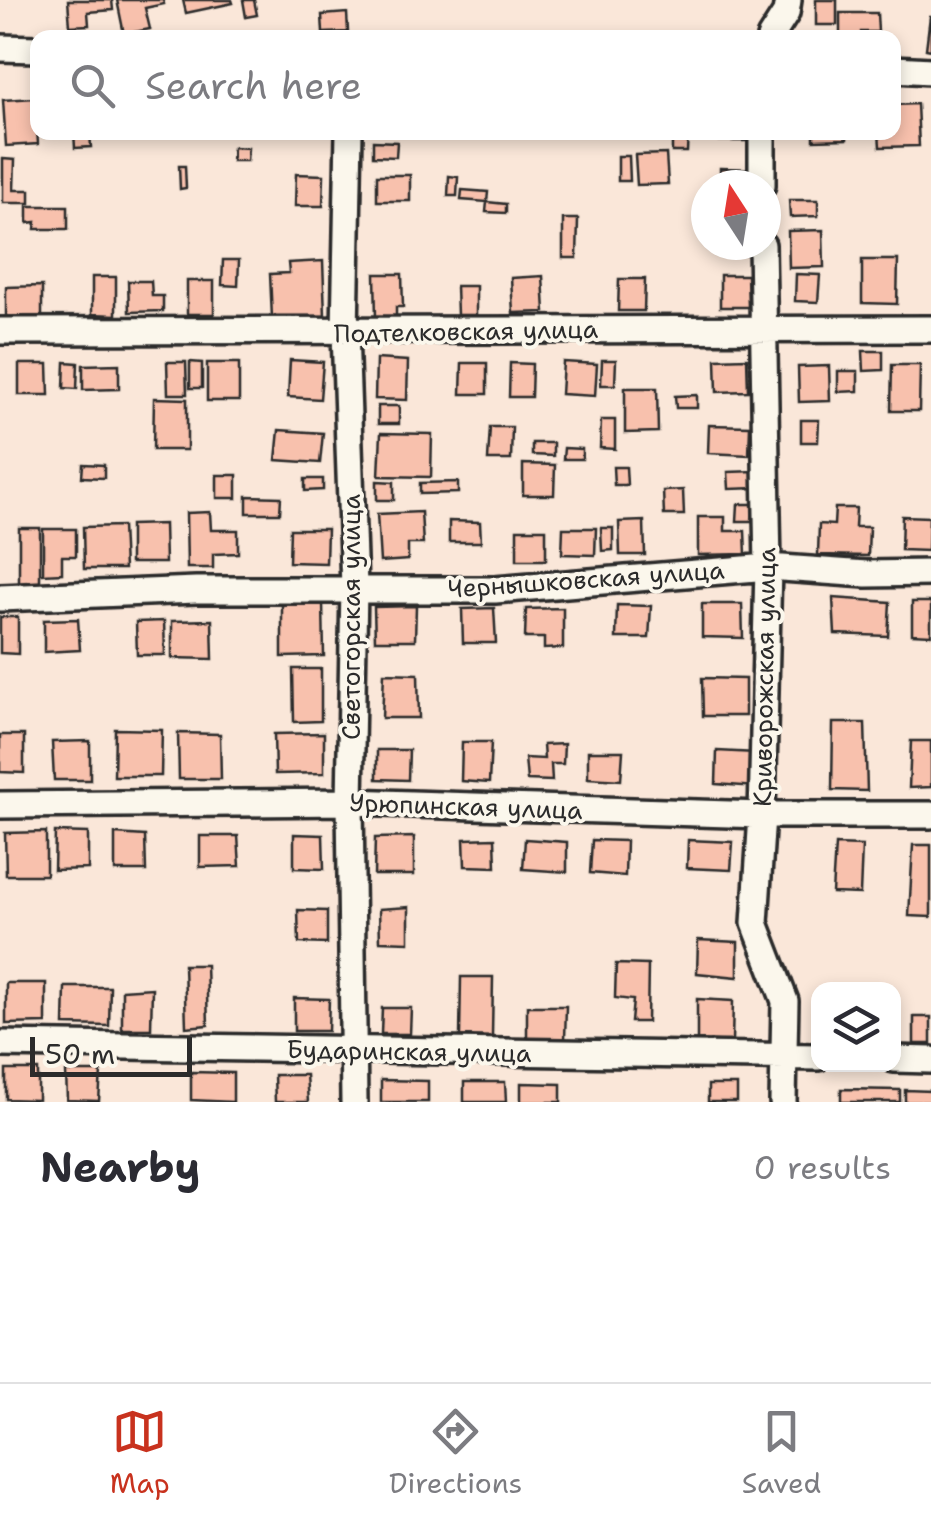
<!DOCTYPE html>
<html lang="en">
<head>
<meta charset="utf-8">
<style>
  :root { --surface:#fff; --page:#f2f2f3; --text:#2b2b33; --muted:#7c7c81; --line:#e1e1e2; --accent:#c8321e }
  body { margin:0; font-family:"Shantell Sans",sans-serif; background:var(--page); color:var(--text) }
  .controls { position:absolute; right:30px; bottom:30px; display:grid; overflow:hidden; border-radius:20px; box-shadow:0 5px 15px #0003 }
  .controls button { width:90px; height:90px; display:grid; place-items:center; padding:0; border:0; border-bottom:2px solid var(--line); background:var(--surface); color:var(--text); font:50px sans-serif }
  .compass { position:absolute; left:691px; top:170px; width:90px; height:90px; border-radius:50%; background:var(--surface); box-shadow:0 5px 15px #0003; rotate:348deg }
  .scale { position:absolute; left:30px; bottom:25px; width:162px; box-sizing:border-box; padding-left:10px; border:5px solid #2b2b2b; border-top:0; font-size:28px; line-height:35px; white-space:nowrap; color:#2b2b2b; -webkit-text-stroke:8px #fbf7ec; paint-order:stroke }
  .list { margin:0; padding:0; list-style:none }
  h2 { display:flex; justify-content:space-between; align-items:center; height:130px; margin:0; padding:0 40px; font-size:42px }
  h2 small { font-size:32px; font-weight:400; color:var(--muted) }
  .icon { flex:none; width:55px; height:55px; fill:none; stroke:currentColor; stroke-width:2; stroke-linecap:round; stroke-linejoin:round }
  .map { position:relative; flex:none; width:931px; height:1102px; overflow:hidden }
  .search { position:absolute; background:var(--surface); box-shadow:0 5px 15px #0003; left:30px; right:30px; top:30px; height:110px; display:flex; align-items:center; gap:25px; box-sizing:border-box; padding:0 35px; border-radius:20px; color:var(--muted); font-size:38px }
  .sheet { height:280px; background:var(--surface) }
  nav { display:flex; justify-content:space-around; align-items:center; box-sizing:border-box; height:140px; border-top:2px solid var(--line); background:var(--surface); font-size:28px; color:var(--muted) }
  nav a { display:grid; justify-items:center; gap:5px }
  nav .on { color:var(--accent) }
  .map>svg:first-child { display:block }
  .building { fill:#f8c1ad; stroke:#2b2b2b; stroke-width:2.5 }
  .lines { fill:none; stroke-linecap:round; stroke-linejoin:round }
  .street-casing { stroke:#2b2b2b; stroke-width:32 }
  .street { stroke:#fbf7ec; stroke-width:25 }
  .labels { text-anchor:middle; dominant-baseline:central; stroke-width:8; stroke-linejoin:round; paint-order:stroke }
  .street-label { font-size:25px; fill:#2b2b2b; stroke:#fbf7ec }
</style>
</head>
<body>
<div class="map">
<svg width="931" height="1102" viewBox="0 0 931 1102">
  <rect width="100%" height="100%" fill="#fae7d9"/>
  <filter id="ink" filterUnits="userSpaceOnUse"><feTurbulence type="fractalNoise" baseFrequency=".01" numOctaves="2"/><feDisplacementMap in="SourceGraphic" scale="20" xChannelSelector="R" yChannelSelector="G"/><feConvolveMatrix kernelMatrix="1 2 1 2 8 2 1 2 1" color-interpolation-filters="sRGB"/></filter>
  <g filter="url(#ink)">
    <path class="building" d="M68 0H112L113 10 88 12 89 25 70 26Z
      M117 0H163L164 4 145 8 150 29 124 34Z
      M183 0H232L233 3 186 13Z
      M243 0H254L257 15 246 17Z
      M816 0H837V25H816Z
      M347 13 348 32 323 33 322 15Z
      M840 13H877L878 32H861V38H840Z
      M930 16H931V50L926 49Z
      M35 98 38 144 6 146 3 100Z
      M917 104 919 146 880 147 879 132H894V105Z
      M74 132H90L91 147 75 148Z
      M672 132H688L687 152H672Z
      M720 132H751V141H720Z
      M814 132H847V139L814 140Z
      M373 141 397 142 396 157 373 156Z
      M233 147 248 148 247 161H232Z
      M666 154 668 184 637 185 635 155Z
      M618 156H629L630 181H618Z
      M3 159 15 160 14 190H30V203H3Z
      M179 166H185L186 188 180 189Z
      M720 168 756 169V185H720Z
      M296 174 324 175 323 206H295Z
      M377 175H410V201H377Z
      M449 176 458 177 457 196H448Z
      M462 190 488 192 487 202 461 200Z
      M789 200H818V216L790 217Z
      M487 202 506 204V213L486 212Z
      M28 206H68V229H35L36 222 28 223Z
      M563 219H578L577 258H563Z
      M823 230 824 267 789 268 788 231Z
      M223 260H239L238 286 222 285Z
      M862 260H898L897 304 862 303Z
      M323 261 325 316 272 318 270 274 289 273 288 263Z
      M375 274H402L403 307H396V318H376Z
      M796 274 820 275 818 302 795 301Z
      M720 275H747L748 307H720Z
      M543 276 545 312 513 313 511 278Z
      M92 277H116V315L92 314Z
      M619 279H645L644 311H618Z
      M128 281H151L152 296H163V311L129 312Z
      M187 281H214V314H187Z
      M42 286V316L6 317V287Z
      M456 286H476V315H457Z
      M863 351H883V370L864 371Z
      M747 358 748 391 717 392 716 359Z
      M376 359 408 361 407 400 375 399Z
      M290 360 323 362 320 399 288 397Z
      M602 360H616L615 385H601Z
      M65 362 78 363 77 389 64 388Z
      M167 362H186L187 394H168Z
      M190 362 202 363V388H190Z
      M563 362 597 364 595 396 561 394Z
      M207 363H239V401H207Z
      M462 363H487V394H461Z
      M510 363 532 364 531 397H509Z
      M19 364H48L49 395H19Z
      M119 364V389L83 390V365Z
      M892 365H920L919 411H891Z
      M829 366 830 401 799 402 798 367Z
      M838 371H858V391L838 392Z
      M625 388H657L658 432 625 433Z
      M697 395V408H676L675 396Z
      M154 398 187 399V450H153Z
      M378 406H399V424H378Z
      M601 420H615V449L600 448Z
      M801 420H819L818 442H801Z
      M709 425 750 426 749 455 708 453Z
      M490 427H512L511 460H488Z
      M279 430 323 433 320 463 276 460Z
      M381 433 432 434 431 477 379 476Z
      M532 443H553V456L532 455Z
      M564 448 582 449V459H563Z
      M83 464 104 465V478L82 477Z
      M523 464 555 465 554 495H523Z
      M613 467H626L627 485H614Z
      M756 471 757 488 729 489 728 472Z
      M217 475H237V498H217Z
      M305 479H323V490L305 491Z
      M377 481 394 482V500H377Z
      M458 482V493L420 494V483Z
      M683 490 684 515H664L663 491Z
      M247 496 281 497 280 513H247Z
      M738 504H753L752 521H737Z
      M835 508H856L855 527H869L868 556 818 555 819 524 834 525Z
      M210 512 211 530H238V553L213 554V568H187L186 513Z
      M421 512 423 544H408V560L380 562 377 514Z
      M902 516 929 517 928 551 901 550Z
      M698 517H725V531H745L746 554 698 555Z
      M449 521 480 522 481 542H449Z
      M644 521 645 555H620L619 522Z
      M164 524 165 563H130V525Z
      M122 526 124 569H84L83 527Z
      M19 528H40V584H19Z
      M563 528H596L595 555 562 554Z
      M601 528H613V550L602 551Z
      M43 529H76V556H62V573L43 574Z
      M290 529H327L326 563 289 562Z
      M517 529H546V560H517Z
      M833 598 890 602 888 636 835 634Z
      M282 601 323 602 324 656 282 657Z
      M912 602H931V635L912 634Z
      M702 604H742L743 638 702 637Z
      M617 605 651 606 649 638H616Z
      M416 606 415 640H375L374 607Z
      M494 608 496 643H463L462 609Z
      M563 608V648L544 649V638H525L526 609Z
      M0 617H18V654L0 653Z
      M78 619 80 650 44 652V620Z
      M212 620 213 659 172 658V621Z
      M164 621 165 655H137L136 622Z
      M293 669H321V721L294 722Z
      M384 673 418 674 419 718H382Z
      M702 678 745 679V716H703Z
      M833 723H865L867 791 832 790Z
      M115 729 162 730 161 776H114Z
      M178 733 220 734 221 779H179Z
      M324 733V773L275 774 274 734Z
      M0 735H24V773L0 772Z
      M90 741V780H54L52 742Z
      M911 741H931V787L909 788Z
      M462 742H491L489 783 461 781Z
      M564 744 563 764H551L552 781 527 780 525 758 544 759 543 745Z
      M377 750H409L408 780 377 779Z
      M588 751H623L621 780 588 778Z
      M717 751 756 753V787L716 784Z
      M46 832V875H6L5 833Z
      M55 832 88 833V869L54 870Z
      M115 834 145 836 146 871H115Z
      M294 834 323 835 324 869 294 868Z
      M200 836H238L240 866 200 867Z
      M414 837V875H374L375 838Z
      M495 838 496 867 465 866 464 839Z
      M525 839 567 842V872L523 869Z
      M592 840 626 841 625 876 590 873Z
      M688 840 733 842 731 870 687 868Z
      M835 845 862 846 860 894 832 893Z
      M913 845H931V917L909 916Z
      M409 907V942L380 941 379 909Z
      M298 910 327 911V944L299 943Z
      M698 940 738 942V977L697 973Z
      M616 964 648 965 647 1022H631L633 1000 615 998Z
      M184 965H206L208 1025 186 1027Z
      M461 977H493L492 1037 460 1036Z
      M6 983H46V1023L6 1024Z
      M65 987H110L109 1026 64 1025Z
      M152 988 151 1029H122V990Z
      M294 998 329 999 328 1031H294Z
      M697 999 733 1001 732 1042 697 1040Z
      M527 1006H566L565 1040 527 1038Z
      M382 1008H411L410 1034H381Z
      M914 1017H931V1044H914Z
      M6 1070H38V1100L6 1099Z
      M66 1072H101L99 1101 67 1100Z
      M191 1072 233 1073V1102L191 1100Z
      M274 1075H306L308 1102H275Z
      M381 1080 428 1081V1102H381Z
      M464 1082H505L506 1102H464Z
      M521 1083 561 1084V1102H521Z
      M708 1085H737V1102H708Z
      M841 1089 900 1090V1102H841Z
      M905 1090 931 1091V1102H905Z"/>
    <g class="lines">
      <defs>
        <path id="street" d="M770 38 786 13 788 0
          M0 48 38 49
          M894 69 931 71
          M349 132 345 332 354 587 350 802 354 1102
          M762 132V185
          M762 245 768 567 762 815 755 923 785 1001 783 1102
          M0 331 931 329
          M0 598 196 590H495L768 567 866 574 931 573
          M0 805 350 802 762 815H931
          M0 1044 818 1057
          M894 1059 931 1060"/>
      </defs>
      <use href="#street" class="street-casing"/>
      <use href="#street" class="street"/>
    </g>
  </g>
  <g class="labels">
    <g class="street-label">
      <text transform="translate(466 331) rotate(-1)">Подтелковская улица</text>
      <text transform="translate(586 579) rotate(-4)">Чернышковская улица</text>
      <text transform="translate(351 617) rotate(-90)">Светогорская улица</text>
      <text transform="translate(764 677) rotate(-89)">Криворожская улица</text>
      <text transform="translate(466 806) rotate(2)">Урюпинская улица</text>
      <text transform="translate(409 1051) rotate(1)">Бударинская улица</text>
    </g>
  </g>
</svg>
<div class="controls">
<button><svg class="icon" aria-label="layers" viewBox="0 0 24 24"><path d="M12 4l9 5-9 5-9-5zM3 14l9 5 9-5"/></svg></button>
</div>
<svg class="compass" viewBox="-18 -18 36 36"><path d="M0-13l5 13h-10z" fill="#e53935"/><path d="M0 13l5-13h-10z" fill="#7c7c81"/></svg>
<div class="scale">50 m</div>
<div class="search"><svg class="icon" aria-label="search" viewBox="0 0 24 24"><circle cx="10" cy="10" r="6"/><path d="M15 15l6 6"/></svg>Search here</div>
</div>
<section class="sheet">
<h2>Nearby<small>0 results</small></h2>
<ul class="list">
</ul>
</section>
<nav>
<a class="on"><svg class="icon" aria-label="map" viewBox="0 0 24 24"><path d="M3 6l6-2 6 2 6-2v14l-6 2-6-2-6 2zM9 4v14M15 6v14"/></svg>Map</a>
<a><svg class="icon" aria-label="directions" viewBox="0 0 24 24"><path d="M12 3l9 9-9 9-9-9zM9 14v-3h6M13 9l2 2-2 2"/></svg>Directions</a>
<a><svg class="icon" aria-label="saved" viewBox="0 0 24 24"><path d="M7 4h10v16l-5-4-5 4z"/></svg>Saved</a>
</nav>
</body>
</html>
